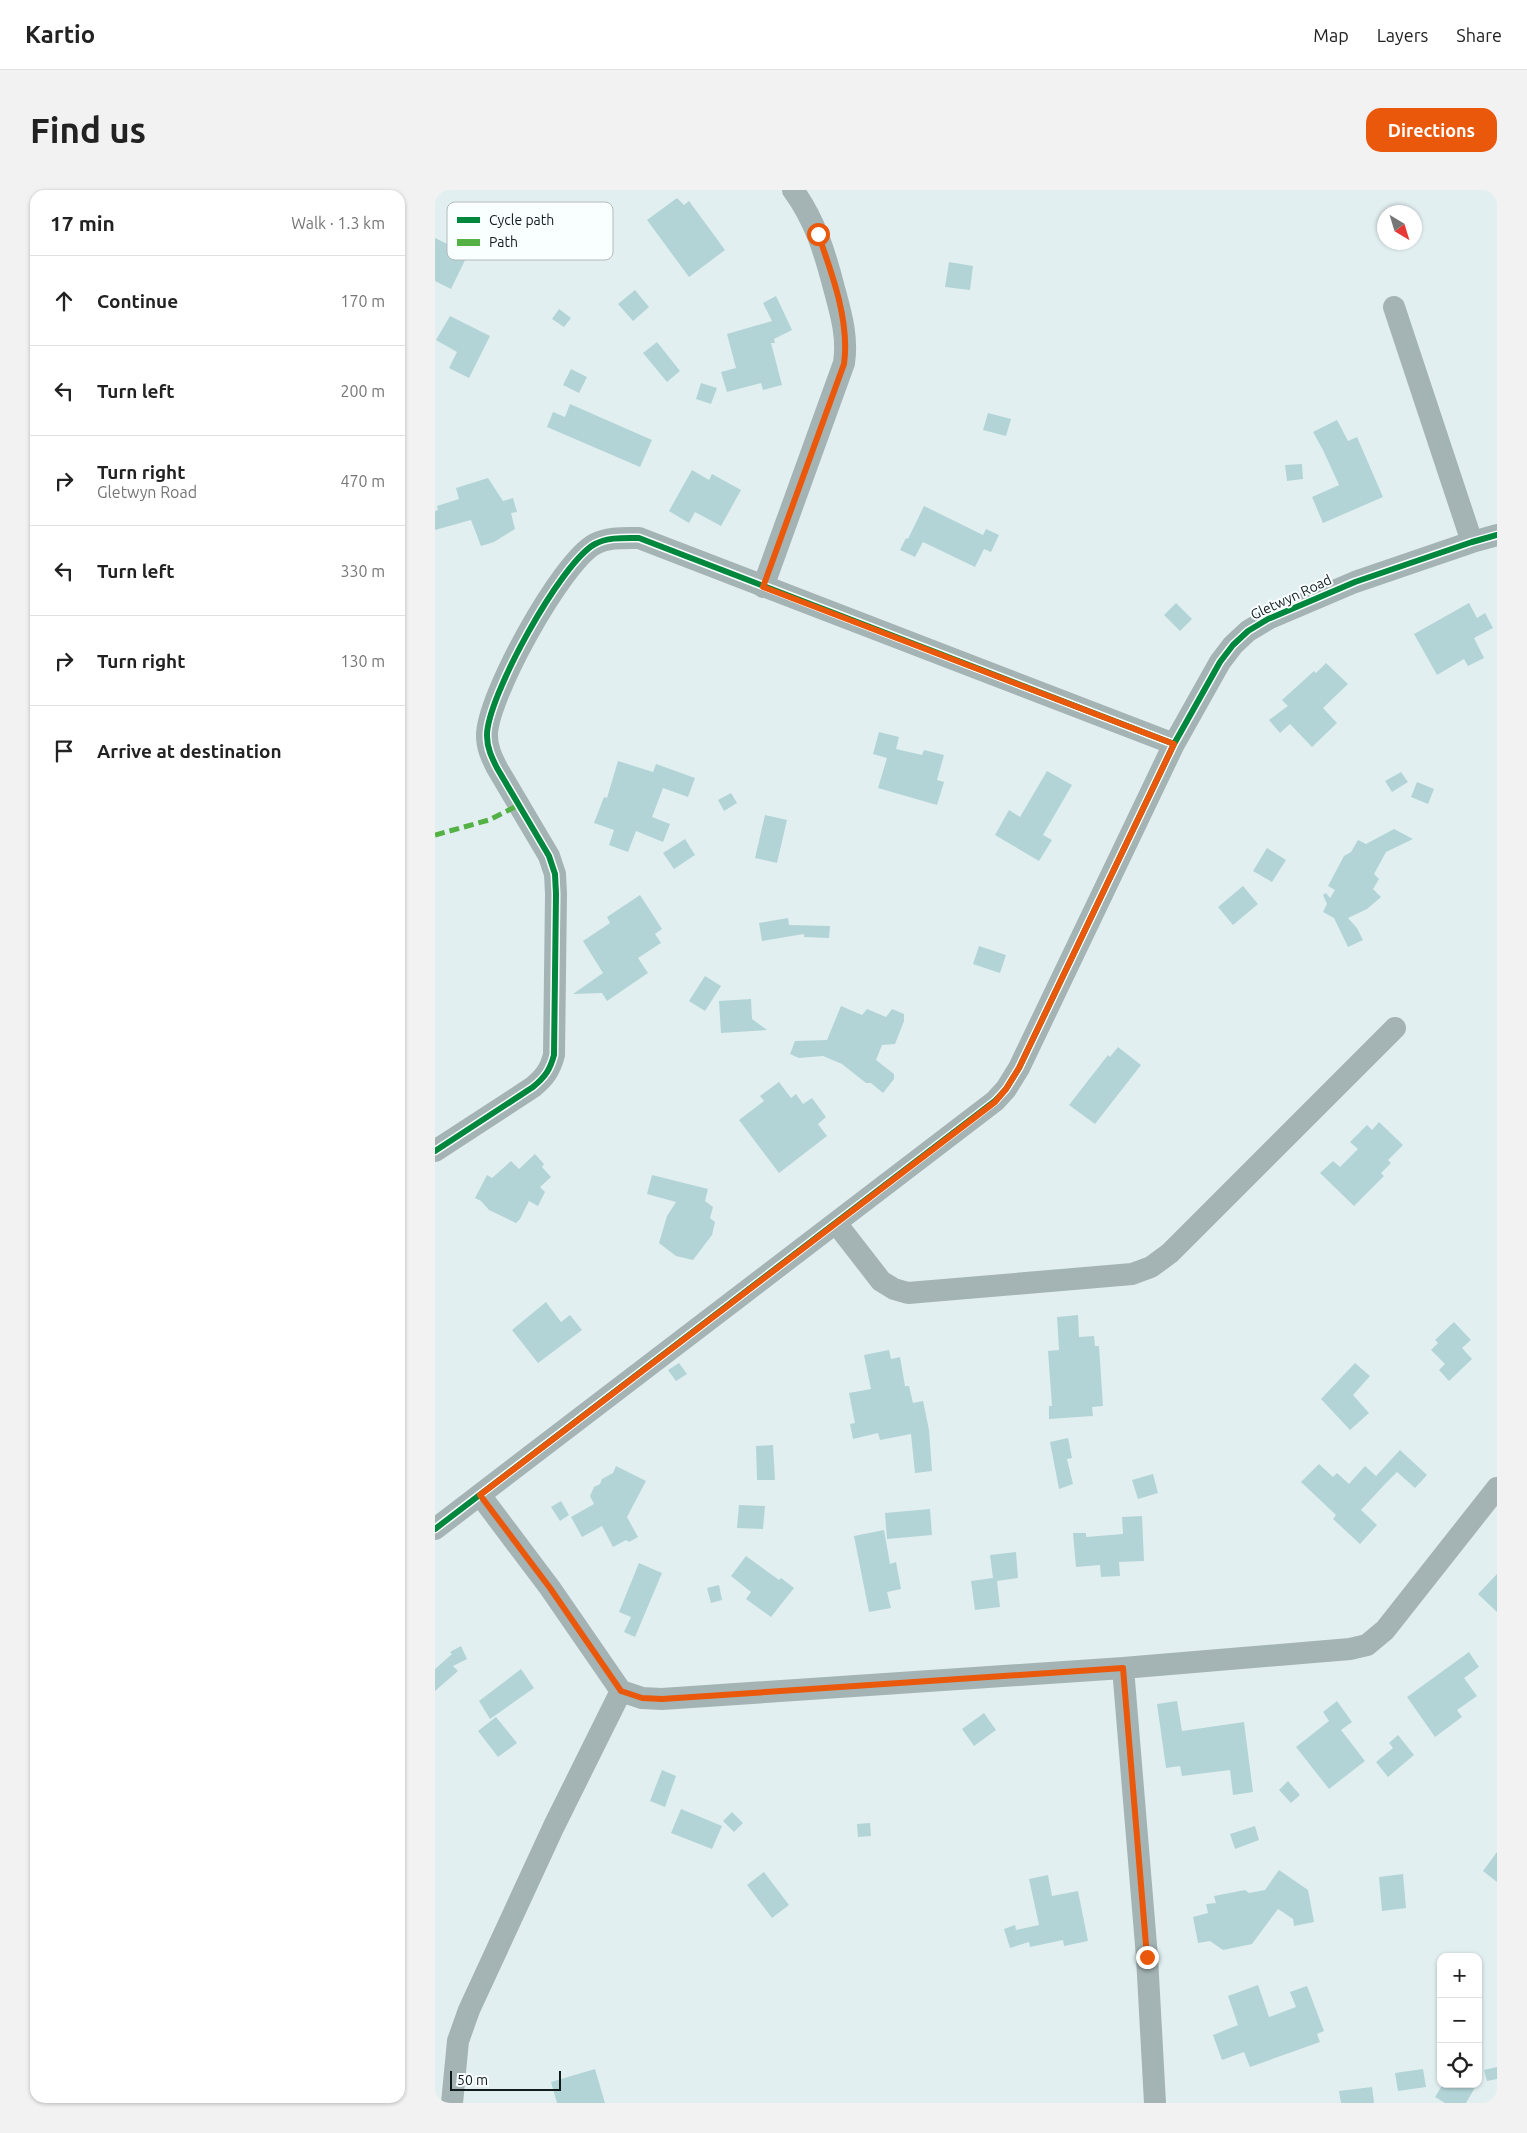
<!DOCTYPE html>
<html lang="en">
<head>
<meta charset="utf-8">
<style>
  :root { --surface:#fff; --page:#f2f2f2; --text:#222; --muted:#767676; --line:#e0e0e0; --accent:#ea580c }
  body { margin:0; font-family:Ubuntu,sans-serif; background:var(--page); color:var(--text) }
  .controls { position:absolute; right:15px; bottom:15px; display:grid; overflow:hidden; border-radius:10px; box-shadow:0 1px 4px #0004 }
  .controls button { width:45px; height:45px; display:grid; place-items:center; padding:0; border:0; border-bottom:1px solid var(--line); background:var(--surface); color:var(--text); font:25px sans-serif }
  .compass { position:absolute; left:942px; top:15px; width:45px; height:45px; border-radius:50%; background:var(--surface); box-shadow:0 1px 4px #0004; rotate:142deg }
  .scale { position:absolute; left:15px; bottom:12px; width:111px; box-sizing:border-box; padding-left:5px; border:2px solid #121b1c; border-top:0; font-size:14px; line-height:18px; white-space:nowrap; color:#121b1c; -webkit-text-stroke:4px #f9fefe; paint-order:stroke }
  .stop { position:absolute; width:15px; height:15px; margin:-11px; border:4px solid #ea580c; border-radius:50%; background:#fff }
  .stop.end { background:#ea580c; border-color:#fff; box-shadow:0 1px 5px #0008 }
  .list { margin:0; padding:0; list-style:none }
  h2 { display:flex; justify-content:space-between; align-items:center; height:65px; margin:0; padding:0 20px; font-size:21px }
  h2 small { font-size:16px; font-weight:400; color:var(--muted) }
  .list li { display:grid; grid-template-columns:32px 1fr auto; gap:15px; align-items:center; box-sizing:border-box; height:90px; padding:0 20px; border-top:1px solid var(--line) }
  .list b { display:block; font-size:19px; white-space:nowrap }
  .list p { margin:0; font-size:16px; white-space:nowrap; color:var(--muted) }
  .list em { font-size:16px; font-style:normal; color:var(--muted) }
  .icon { flex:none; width:28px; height:28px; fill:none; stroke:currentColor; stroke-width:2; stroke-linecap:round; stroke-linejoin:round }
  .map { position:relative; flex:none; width:1062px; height:1913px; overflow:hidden; border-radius:15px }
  header { display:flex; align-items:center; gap:30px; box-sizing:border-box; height:70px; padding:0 25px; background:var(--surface); border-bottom:1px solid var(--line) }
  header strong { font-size:24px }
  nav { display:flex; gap:28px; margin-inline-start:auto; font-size:18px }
  .intro { display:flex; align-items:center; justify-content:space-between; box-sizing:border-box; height:120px; padding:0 30px }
  h1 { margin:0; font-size:35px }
  .button { padding:12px 22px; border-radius:15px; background:var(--accent); color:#fff; font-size:18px; font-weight:700 }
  main { display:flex; gap:30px; padding:0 30px }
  aside { flex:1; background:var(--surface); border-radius:15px; box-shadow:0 1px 4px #0004 }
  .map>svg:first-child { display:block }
  .building { fill:#b2d4d6 }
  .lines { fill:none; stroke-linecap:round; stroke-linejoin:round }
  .minor { stroke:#a4b4b4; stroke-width:22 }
  .quiet { stroke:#54b145; stroke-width:5; stroke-dasharray:10 5; stroke-linecap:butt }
  .cycleway-casing { stroke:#f9fefe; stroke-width:9 }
  .cycleway { stroke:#00873e; stroke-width:6 }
  .route { stroke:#ea580c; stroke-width:6 }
  .labels { text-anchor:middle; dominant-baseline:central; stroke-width:4; stroke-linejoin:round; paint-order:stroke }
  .street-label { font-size:14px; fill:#121b1c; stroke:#f9fefe }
  .key { fill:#f9fefe; stroke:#b4baba; stroke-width:1 }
  .key-label { font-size:14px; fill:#121b1c }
</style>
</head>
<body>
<header>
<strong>Kartio</strong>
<nav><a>Map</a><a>Layers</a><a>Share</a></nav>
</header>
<div class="intro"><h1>Find us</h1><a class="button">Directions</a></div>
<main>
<aside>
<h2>17 min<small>Walk · 1.3 km</small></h2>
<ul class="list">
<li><svg class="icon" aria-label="ahead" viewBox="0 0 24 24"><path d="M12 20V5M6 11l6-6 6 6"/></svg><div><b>Continue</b></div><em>170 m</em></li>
<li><svg class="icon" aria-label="left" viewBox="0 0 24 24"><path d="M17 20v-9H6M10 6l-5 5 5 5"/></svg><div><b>Turn left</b></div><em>200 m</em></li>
<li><svg class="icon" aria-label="right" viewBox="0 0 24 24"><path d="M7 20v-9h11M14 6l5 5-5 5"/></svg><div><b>Turn right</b><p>Gletwyn Road</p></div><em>470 m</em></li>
<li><svg class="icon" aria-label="left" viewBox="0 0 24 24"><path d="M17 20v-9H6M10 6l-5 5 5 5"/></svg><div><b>Turn left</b></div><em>330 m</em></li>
<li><svg class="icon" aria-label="right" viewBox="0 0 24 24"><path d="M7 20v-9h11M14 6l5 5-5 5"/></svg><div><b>Turn right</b></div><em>130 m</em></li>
<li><svg class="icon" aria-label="arrive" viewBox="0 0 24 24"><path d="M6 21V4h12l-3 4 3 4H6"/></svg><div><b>Arrive at destination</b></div></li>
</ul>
</aside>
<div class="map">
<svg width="1062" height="1913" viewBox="0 0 1062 1913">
  <rect width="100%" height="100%" fill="#e2eff0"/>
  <path class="building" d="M242 8 249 15 254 11 290 60 254 87 212 30Z
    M0 48 33 64 16 99 0 91Z
    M514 72 538 76 535 100 510 97Z
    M200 100 214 117 198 131 183 114Z
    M341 106 357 140 339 149 340 153H336L347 195 328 200 326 193 292 202 286 182 301 178 292 144 337 131 328 113Z
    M124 119 136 128 129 137 117 129Z
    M15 126 55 146 34 188 14 178 22 162 1 150Z
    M222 152 245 181 232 192 208 163Z
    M136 179 152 187 144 203 128 195Z
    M266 193 282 198 276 214 261 209Z
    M135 214 217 250 205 277 112 237 118 222 130 227Z
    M553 223 576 229 571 246 548 240Z
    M902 230 913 251 922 247 948 307 888 333 877 307 904 295 888 260 878 242Z
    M867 274 868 289 852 291 850 275Z
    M257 280 274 290 277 284 306 300 286 336 260 322 254 333 234 321Z
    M53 288 68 311 78 308 82 322 76 323 80 339 59 352 46 356 36 330 0 340V321L3 320 2 316 24 309 21 298Z
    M489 316 548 345 551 339 564 345 556 362 549 359 540 377 488 352 480 367 465 360 471 348 473 349Z
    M741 413 757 429 745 441 729 425Z
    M1034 413 1042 428 1050 423 1058 438 1039 448 1049 468 1033 476 1029 469 1002 485 979 444Z
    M891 473 913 494 888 518 902 533 877 557 855 534 845 543 834 530 853 516 847 510 879 481 881 483Z
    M444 542 464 547 461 559 487 565 489 560 509 565 502 590 509 592 502 615 443 598 452 568 438 564Z
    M183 571 218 582 221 574 260 588 253 607 228 598 217 627 235 634 228 652 201 641 193 662 174 655 179 640 159 633 169 607 172 608Z
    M612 581 637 595 608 645 617 650 604 671 560 645 574 620 585 627Z
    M966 582 973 592 957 602 950 591Z
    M982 592 999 599 993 614 976 607Z
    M296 603 302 613 289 621 283 610Z
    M330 625 352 630 342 673 320 668Z
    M959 639 978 649 951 662 939 684 944 689 938 699 946 707 932 719 913 728 922 738 928 750 913 757 899 728 888 722 892 714 888 705 891 703 895 708 900 700 893 696 909 666 916 662 923 650 931 654Z
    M250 649 260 665 239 679 228 663Z
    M832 658 851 670 837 692 818 681Z
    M808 696 823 714 798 735 783 717Z
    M205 705 227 739 220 744 226 753 203 768 213 783 172 811 167 803 138 804 168 783 148 751 175 733 172 727Z
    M353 728 354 735 395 736 394 748 369 747V744L327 751 324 733Z
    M544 756 571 765 565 783 538 774Z
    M270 786 286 796 270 821 254 811Z
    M316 809 317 829 332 840 286 843 284 811Z
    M406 816 427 825 432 819 451 827 457 819 469 824V831L460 854 447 855 441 870 459 884V889L448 903 436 893H431L407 874 388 866 364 868 355 864 360 851 392 850Z
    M683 857 706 875 660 934 634 915 673 865 675 867Z
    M344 892 356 908 361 904 368 914 377 908 391 927 383 934 392 946 344 983 304 930 329 911 325 906Z
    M944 932 968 955 953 970 956 973 946 983 949 986 919 1016 885 983 898 971 905 977 923 959 915 952 932 935 937 940Z
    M100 964 109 974 107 977 116 987 105 997 110 1002 103 1016 94 1011 85 1029 81 1033 54 1020 46 1011 40 1008 52 985 57 988 76 971 84 979Z
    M217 985 273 999 270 1011 278 1017 275 1028 280 1032 277 1045 258 1070 241 1066 224 1053 232 1026 241 1012 212 1004Z
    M111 1112 126 1132 135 1125 147 1140 103 1173 77 1140Z
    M643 1125 644 1147 659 1146 660 1156H664L668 1216 657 1217 658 1226 614 1229V1216H617L613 1161 624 1160 622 1127Z
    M1019 1132 1036 1150 1027 1158 1037 1169 1014 1191 1004 1180 1010 1174 996 1160 1003 1153 1000 1150Z
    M454 1160 456 1169 465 1167 470 1196H474L478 1213 488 1211 494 1240 497 1281 480 1283 476 1244 445 1250 443 1243 418 1249 415 1234 420 1233 414 1203 436 1199 429 1165Z
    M244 1173 252 1184 241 1191 233 1180Z
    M920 1173 935 1186 918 1205 934 1223 915 1240 886 1209Z
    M633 1248 637 1268 632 1269 638 1294 624 1299 615 1252Z
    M338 1255 340 1290H322L321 1256Z
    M965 1260 992 1285 980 1298 962 1282 951 1293 926 1320 942 1335 925 1354 898 1329 901 1325 866 1292 884 1274 898 1287 902 1283 914 1294 930 1276 941 1286Z
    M181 1276 211 1291 192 1327 203 1347 194 1352 191 1350 178 1357 167 1336 147 1347 136 1327 159 1314 155 1306 159 1297 165 1294 167 1289 178 1283Z
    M718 1284 723 1303 703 1309 697 1290Z
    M126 1311 134 1325 125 1331 116 1317Z
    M304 1315 330 1316 328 1339 302 1338Z
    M495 1319 497 1345 452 1349 450 1323Z
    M707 1326 709 1371 684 1372 685 1386 666 1387 665 1375 641 1377 638 1343H651V1347L688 1344 687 1327Z
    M449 1340 455 1374 461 1372 466 1399 452 1402 456 1418 434 1422 419 1346Z
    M581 1362 583 1388 562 1391 565 1417 540 1420 536 1391 558 1388 555 1365Z
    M311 1366 344 1390 346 1388 359 1398 336 1427 311 1409 316 1402 296 1386Z
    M204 1373 227 1383 200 1447 189 1442 196 1427 184 1422Z
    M1062 1384V1422L1043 1404Z
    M284 1395 287 1410 276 1413 272 1398Z
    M26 1456 32 1469 18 1476 23 1481 0 1501V1479L17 1464 15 1462Z
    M1034 1462 1044 1477 1029 1488 1042 1506 1022 1520 1027 1527 1000 1547 972 1507Z
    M86 1479 99 1498 55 1529 44 1511Z
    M742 1511 747 1541 809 1532 818 1602 798 1605 795 1580 747 1586 745 1576 731 1578 722 1514Z
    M902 1511 917 1532 906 1540 930 1571 894 1599 861 1557 894 1531 888 1522Z
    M549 1523 561 1540 539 1556 527 1539Z
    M61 1527 82 1553 63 1567 43 1541Z
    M963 1545 979 1565 953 1587 941 1572 958 1558 954 1553Z
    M227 1580 241 1586 230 1617 215 1611Z
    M853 1591 865 1605 856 1613 844 1600Z
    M246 1619 287 1636 277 1659 236 1643Z
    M297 1622 308 1633 299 1642 288 1631Z
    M435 1633 436 1646 423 1647 422 1634Z
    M820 1636 824 1650 800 1659 795 1644Z
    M1062 1662V1692L1048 1681Z
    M844 1680 873 1700 879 1732 859 1736 858 1729 843 1719 817 1754 788 1760 775 1751 763 1753 758 1727 773 1723 771 1714 781 1713 779 1706 810 1700 814 1703 830 1700Z
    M329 1682 354 1715 337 1728 312 1695Z
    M968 1684 971 1718 947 1721 944 1687Z
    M613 1685 617 1706 643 1701 653 1751 629 1756 628 1750 595 1757 594 1752 575 1758 569 1739 580 1735 581 1740 604 1735 594 1689Z
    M823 1795 834 1827 861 1817 855 1802 872 1796 889 1841 882 1844 885 1852 815 1877 809 1862 787 1870 778 1845 803 1835 793 1806Z
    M1062 1877V1889L1052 1891 1049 1880Z
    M160 1879 170 1913H122L116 1892Z
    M988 1879 991 1897 963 1901 960 1883Z
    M1008 1894H1042L1031 1913H1010L1000 1907Z
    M937 1897 939 1913H906L904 1901Z"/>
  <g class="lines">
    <path class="minor" d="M959 117 1037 352
      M328 397 409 173C413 147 406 124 399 98 390 63 380 30 358 0
      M0 961 98 897C110 887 115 880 119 865L121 704 120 684 114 666 62 578C57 568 52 558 52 546 51 509 126 372 160 354 173 347 189 348 204 348L739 554
      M401 1033 446 1091 459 1099 473 1103 697 1084 716 1077 735 1063 960 838
      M45 1305 115 1398 186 1501 207 1508 227 1509 688 1478 915 1459 932 1455 950 1440 1062 1298
      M0 1339 560 911 571 899 584 878 739 554 785 472 798 455 813 441 833 429 920 392 1037 352 1062 345
      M688 1478 712 1767 720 1913
      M17 1913 23 1851 34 1820 119 1636 186 1501"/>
    <path class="quiet" d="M0 645 54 630 84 615"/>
    <defs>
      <path id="cycleway" d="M0 961 98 897C110 887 115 880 119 865L121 704 120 684 114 666 62 578C57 568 52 558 52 546 51 509 126 372 160 354 173 347 189 348 204 348L739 554
        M0 1339 560 911 571 899 584 878 739 554 785 472 798 455 813 441 833 429 920 392 1037 352 1062 345"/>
    </defs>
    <use href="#cycleway" class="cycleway-casing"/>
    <use href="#cycleway" class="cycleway"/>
  </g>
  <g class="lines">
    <path class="route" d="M383 44C397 83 415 132 409 174L328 397 739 554 584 878 571 899 560 912 45 1305 115 1398 186 1501 207 1508 227 1509 688 1478 712 1767"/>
  </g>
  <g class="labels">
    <g class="street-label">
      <text transform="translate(856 407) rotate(-25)">Gletwyn Road</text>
    </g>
  </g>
  <rect x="12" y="12" width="166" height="58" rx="8" class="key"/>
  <rect x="22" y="27" width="23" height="6" fill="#00873e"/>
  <rect x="22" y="49" width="23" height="7" fill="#54b145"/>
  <g class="key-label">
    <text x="54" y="35">Cycle path</text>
    <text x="54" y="57">Path</text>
  </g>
</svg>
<div class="controls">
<button>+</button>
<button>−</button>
<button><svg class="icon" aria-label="locate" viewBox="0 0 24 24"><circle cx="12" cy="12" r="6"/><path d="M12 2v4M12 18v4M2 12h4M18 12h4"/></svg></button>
</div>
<svg class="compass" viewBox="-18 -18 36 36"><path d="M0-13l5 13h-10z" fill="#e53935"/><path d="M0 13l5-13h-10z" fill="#767676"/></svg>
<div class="scale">50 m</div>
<div class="stop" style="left:383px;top:44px"></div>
<div class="stop end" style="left:712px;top:1767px"></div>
</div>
</main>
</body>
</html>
